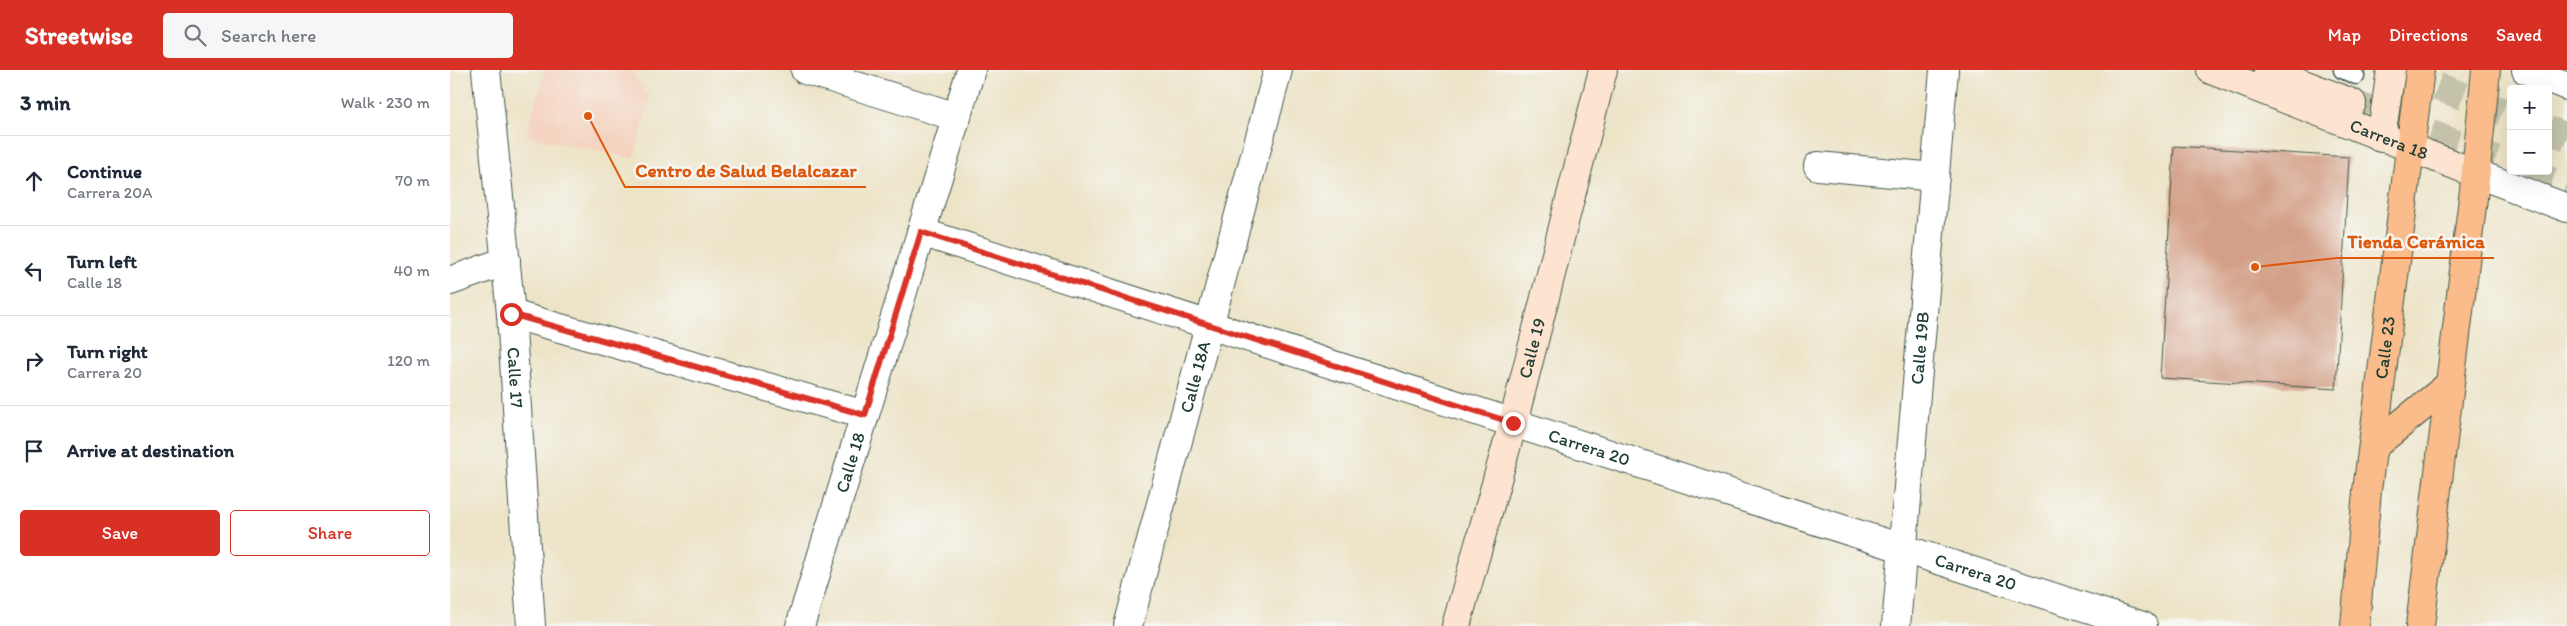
<!DOCTYPE html>
<html lang="en">
<head>
<meta charset="utf-8">
<style>
  :root { --surface:#fff; --page:#f6f6f7; --text:#1f2937; --muted:#747a83; --line:#e0e1e3; --accent:#d93025 }
  body { margin:0; font-family:Itim,sans-serif; background:var(--page); color:var(--text) }
  .controls { position:absolute; right:15px; top:15px; display:grid; overflow:hidden; border-radius:5px; box-shadow:0 5px 20px #0002 }
  .controls button { width:45px; height:45px; display:grid; place-items:center; padding:0; border:0; border-bottom:1px solid var(--line); background:var(--surface); color:var(--text); font:25px sans-serif }
  .stop { position:absolute; width:15px; height:15px; margin:-11px; border:4px solid #d93025; border-radius:50%; background:#fff }
  .stop.end { background:#d93025; border-color:#fff; box-shadow:0 1px 5px #0008 }
  .list { margin:0; padding:0; list-style:none }
  h2 { display:flex; justify-content:space-between; align-items:center; height:65px; margin:0; padding:0 20px; font-size:21px }
  h2 small { font-size:16px; font-weight:400; color:var(--muted) }
  .list li { display:grid; grid-template-columns:32px 1fr auto; gap:15px; align-items:center; box-sizing:border-box; height:90px; padding:0 20px; border-top:1px solid var(--line) }
  .list b { display:block; font-size:19px; white-space:nowrap }
  .list p { margin:0; font-size:16px; white-space:nowrap; color:var(--muted) }
  .list em { font-size:16px; font-style:normal; color:var(--muted) }
  .actions { display:flex; gap:10px; padding:15px 20px }
  .actions a { flex:1; padding:11px 0; border:1px solid var(--accent); border-radius:5px; text-align:center; font-size:18px; color:var(--accent) }
  .actions .main { background:var(--accent); color:#fff }
  .icon { flex:none; width:28px; height:28px; fill:none; stroke:currentColor; stroke-width:2; stroke-linecap:round; stroke-linejoin:round }
  .map { position:relative; flex:none; width:2117px; height:556px; overflow:hidden }
  header { display:flex; align-items:center; gap:30px; box-sizing:border-box; height:70px; padding:0 25px; background:var(--accent); color:#fff }
  header strong { font-size:24px }
  nav { display:flex; gap:28px; margin-inline-start:auto; font-size:18px }
  .search { width:350px; height:45px; background:var(--page); display:flex; align-items:center; gap:12px; box-sizing:border-box; padding:0 18px; border-radius:5px; color:var(--muted); font-size:19px }
  main { display:flex }
  aside { flex:1; background:var(--surface) }
  .map>svg:first-child { display:block }
  .built { fill:#f4d3c0 }
  .building { fill:#d39f86 }
  .lines { fill:none; stroke-linecap:round; stroke-linejoin:round }
  .secondary-tunnel { stroke:#c4c3aa; stroke-width:28; stroke-dasharray:28 14; stroke-linecap:butt }
  .lane-casing { stroke:#3e564a; stroke-width:19 }
  .street-casing { stroke:#3e564a; stroke-width:30 }
  .secondary-casing { stroke:#3e564a; stroke-width:30 }
  .primary-casing { stroke:#3e564a; stroke-width:30 }
  .lane { stroke:#fff; stroke-width:16 }
  .street { stroke:#fff; stroke-width:28 }
  .secondary { stroke:#fde4d0; stroke-width:28 }
  .primary { stroke:#f9bc8a; stroke-width:28 }
  .route { stroke:#d93025; stroke-width:6 }
  .labels { text-anchor:middle; dominant-baseline:central; stroke-width:5; stroke-linejoin:round; paint-order:stroke }
  .street-label { font-size:18px; fill:#1f3d34; stroke:#f6f6f2 }
  .leader { fill:none; stroke:#de580e; stroke-width:2 }
  .callout-dot { fill:#de580e; stroke:#f6f6f2; stroke-width:2 }
  .callout-label { font-size:19px; text-anchor:middle; font-weight:bold; fill:#de580e; stroke:#f6f6f2; stroke-width:5; stroke-linejoin:round; paint-order:stroke }
</style>
</head>
<body>
<header>
<strong>Streetwise</strong>
<div class="search"><svg class="icon" aria-label="search" viewBox="0 0 24 24"><circle cx="10" cy="10" r="6"/><path d="M15 15l6 6"/></svg>Search here</div>
<nav><a>Map</a><a>Directions</a><a>Saved</a></nav>
</header>
<main>
<aside>
<h2>3 min<small>Walk · 230 m</small></h2>
<ul class="list">
<li><svg class="icon" aria-label="ahead" viewBox="0 0 24 24"><path d="M12 20V5M6 11l6-6 6 6"/></svg><div><b>Continue</b><p>Carrera 20A</p></div><em>70 m</em></li>
<li><svg class="icon" aria-label="left" viewBox="0 0 24 24"><path d="M17 20v-9H6M10 6l-5 5 5 5"/></svg><div><b>Turn left</b><p>Calle 18</p></div><em>40 m</em></li>
<li><svg class="icon" aria-label="right" viewBox="0 0 24 24"><path d="M7 20v-9h11M14 6l5 5-5 5"/></svg><div><b>Turn right</b><p>Carrera 20</p></div><em>120 m</em></li>
<li><svg class="icon" aria-label="arrive" viewBox="0 0 24 24"><path d="M6 21V4h12l-3 4 3 4H6"/></svg><div><b>Arrive at destination</b></div></li>
</ul>
<div class="actions"><a class="main">Save</a><a>Share</a></div>
</aside>
<div class="map">
<svg width="2117" height="556" viewBox="0 0 2117 556">
  <rect width="100%" height="100%" fill="#f6f6f2"/>
  <filter id="ink" filterUnits="userSpaceOnUse"><feTurbulence type="fractalNoise" baseFrequency=".02" numOctaves="2"/><feDisplacementMap in="SourceGraphic" scale="10" xChannelSelector="R" yChannelSelector="G"/><feConvolveMatrix kernelMatrix="1 2 1 2 8 2 1 2 1" color-interpolation-filters="sRGB"/></filter>
  <filter id="wash" filterUnits="userSpaceOnUse"><feTurbulence type="fractalNoise" baseFrequency=".0096" numOctaves="4" result="noise"/><feDisplacementMap in="SourceGraphic" scale="20" xChannelSelector="R" yChannelSelector="G"/><feGaussianBlur stdDeviation="1.12" result="paint"/><feColorMatrix in="noise" values="0 0 0 0 0 0 0 0 0 0 0 0 0 0 0 0 0 1.4 0 .05"/><feComposite in="paint" operator="in"/></filter>
  <g filter="url(#wash)">
    <rect width="100%" height="100%" fill="#ede4c8"/>
    <path class="built" d="M95 0H180L200 27 184 89 76 66Z"/>
    <g id="blocks">
      <path class="building" d="M1724 76 1899 87 1886 319 1710 308Z"/>
    </g>
  </g>
  <g filter="url(#ink)">
    <use href="#blocks" fill-opacity="0" stroke="#3e564a" stroke-width="1"/>
    <g class="lines">
      <path class="secondary-tunnel" d="M1948 1 2061 45
        M1902 33 2061 95
        M2098 60 2117 67
        M2076 101 2117 117"/>
      <defs>
        <path id="lane" d="M1892 0 1906 6"/>
        <g id="street">
          <path id="s1" d="M36 0 61 244 81 556"/>
          <path d="M355 0 507 47"/>
          <path d="M2076 0 2117 16"/>
          <path d="M1368 96 1485 107"/>
          <path d="M2025 103 2117 138"/>
          <path id="s2" d="M471 162 1693 556"/>
          <path d="M0 211 56 191"/>
          <path d="M61 244 415 345"/>
          <path id="s3" d="M350 556 521 0"/>
          <path id="s4" d="M678 556 828 0"/>
          <path id="s5" d="M1446 556 1494 0"/>
        </g>
        <g id="secondary">
          <path id="s6" d="M1761 0 2025 103"/>
          <path d="M1818 0 1902 33"/>
          <path d="M1931 68 1941 0"/>
          <path id="s7" d="M1006 556 1063 353 1153 0"/>
        </g>
        <g id="primary">
          <path d="M1924 376 1999 315"/>
          <path id="s8" d="M1905 556 1917 421 1970 0"/>
          <path d="M1970 556 2024 120 2036 0"/>
        </g>
      </defs>
      <use href="#lane" class="lane-casing"/>
      <use href="#street" class="street-casing"/>
      <use href="#secondary" class="secondary-casing"/>
      <use href="#primary" class="primary-casing"/>
      <use href="#lane" class="lane"/>
      <use href="#street" class="street"/>
      <use href="#secondary" class="secondary"/>
      <use href="#primary" class="primary"/>
    </g>
  </g>
  <g class="lines" filter="url(#ink)">
    <path class="route" d="M61 244 415 345 471 162 1063 353"/>
  </g>
  <g class="labels">
    <g class="street-label">
      <text stroke="none"><textPath href="#s6" startOffset="191">Carrera 18</textPath></text>
      <text stroke="none"><textPath href="#s5" startOffset="279">Calle 19B</textPath></text>
      <text stroke="none"><textPath href="#s8" startOffset="280">Calle 23</textPath></text>
      <text stroke="none"><textPath href="#s7" startOffset="288">Calle 19</textPath></text>
      <text stroke="none"><textPath href="#s4" startOffset="258">Calle 18A</textPath></text>
      <text stroke="none"><textPath href="#s1" startOffset="309">Calle 17</textPath></text>
      <text stroke="none"><textPath href="#s2" startOffset="702">Carrera 20</textPath></text>
      <text stroke="none"><textPath href="#s3" startOffset="171">Calle 18</textPath></text>
      <text stroke="none"><textPath href="#s2" startOffset="1108">Carrera 20</textPath></text>
    </g>
  </g>
  <path class="leader" d="M138 46L175 117H416M1805 197L1887 188H2044"/>
  <g class="callout-dot">
    <circle cx="138" cy="46" r="5"/>
    <circle cx="1805" cy="197" r="5"/>
  </g>
  <g class="callout-label">
    <text x="296" y="107">Centro de Salud Belalcazar</text>
    <text x="1966" y="178">Tienda Cerámica</text>
  </g>
</svg>
<div class="controls">
<button>+</button>
<button>−</button>
</div>
<div class="stop" style="left:61px;top:244px"></div>
<div class="stop end" style="left:1063px;top:353px"></div>
</div>
</main>
</body>
</html>
